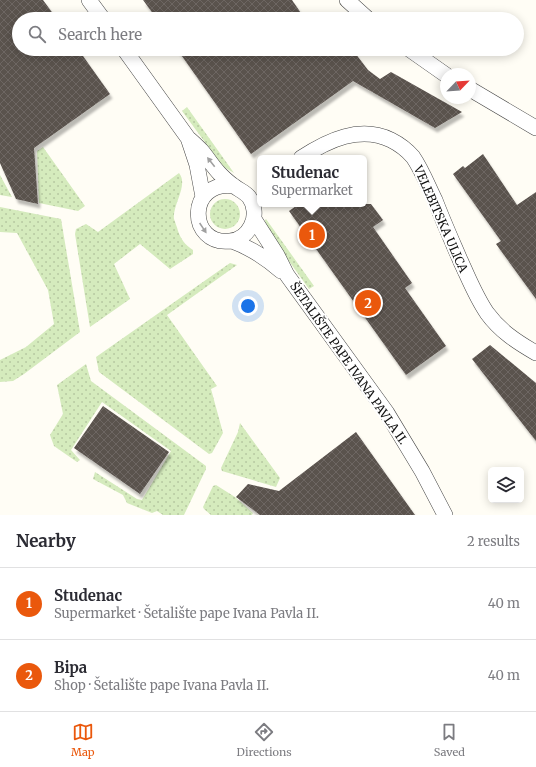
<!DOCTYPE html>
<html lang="en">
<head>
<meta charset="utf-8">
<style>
  :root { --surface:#fff; --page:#f2f2f3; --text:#2b2b33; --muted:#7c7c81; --line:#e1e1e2; --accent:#ea580c }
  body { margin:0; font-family:Merriweather,serif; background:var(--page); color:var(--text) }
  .controls { position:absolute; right:12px; bottom:12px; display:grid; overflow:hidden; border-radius:6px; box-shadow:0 2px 10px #0003 }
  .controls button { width:36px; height:36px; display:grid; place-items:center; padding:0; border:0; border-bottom:1px solid var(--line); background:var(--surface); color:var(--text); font:20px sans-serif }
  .compass { position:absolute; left:440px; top:68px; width:36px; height:36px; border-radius:50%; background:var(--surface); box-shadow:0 2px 10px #0003; rotate:65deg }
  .you { position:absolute; left:248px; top:306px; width:14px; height:14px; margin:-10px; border:3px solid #fff; border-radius:50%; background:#1a73e8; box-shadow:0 0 0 6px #1a73e833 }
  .badge { display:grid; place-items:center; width:26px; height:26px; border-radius:50%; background:var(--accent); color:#fff; font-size:13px; font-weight:700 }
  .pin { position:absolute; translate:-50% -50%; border:2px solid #fff; box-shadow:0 1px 4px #0006 }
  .popup { position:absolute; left:257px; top:155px; width:110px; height:52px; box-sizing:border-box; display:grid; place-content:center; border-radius:6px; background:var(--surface); filter:drop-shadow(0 1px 3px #0005); font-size:13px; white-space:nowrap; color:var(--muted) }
  .popup b { font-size:15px; color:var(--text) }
  .popup::after { content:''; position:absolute; left:50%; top:100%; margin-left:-8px; border:8px solid transparent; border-top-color:var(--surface) }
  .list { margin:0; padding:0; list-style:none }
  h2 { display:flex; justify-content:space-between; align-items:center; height:52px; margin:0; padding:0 16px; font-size:17px }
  h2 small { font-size:13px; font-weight:400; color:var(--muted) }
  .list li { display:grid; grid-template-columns:26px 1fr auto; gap:12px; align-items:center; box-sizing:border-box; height:72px; padding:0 16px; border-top:1px solid var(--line) }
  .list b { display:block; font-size:15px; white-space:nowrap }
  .list p { margin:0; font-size:13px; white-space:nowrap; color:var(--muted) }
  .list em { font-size:13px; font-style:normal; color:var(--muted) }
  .icon { flex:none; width:22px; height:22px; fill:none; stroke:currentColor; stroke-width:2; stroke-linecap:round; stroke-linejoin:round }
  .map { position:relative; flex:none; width:536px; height:515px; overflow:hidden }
  .search { position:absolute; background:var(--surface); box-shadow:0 2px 10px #0003; left:12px; right:12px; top:12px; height:44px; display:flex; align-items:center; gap:10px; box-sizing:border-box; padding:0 14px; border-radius:22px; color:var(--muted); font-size:15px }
  .sheet { height:196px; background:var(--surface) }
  nav { display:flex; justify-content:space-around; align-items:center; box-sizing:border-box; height:56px; border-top:1px solid var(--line); background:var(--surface); font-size:11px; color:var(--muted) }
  nav a { display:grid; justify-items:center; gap:2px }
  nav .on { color:var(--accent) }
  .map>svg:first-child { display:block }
  .grass { fill:url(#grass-dots) }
  .building { fill:url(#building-cross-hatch); filter:url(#shadow) }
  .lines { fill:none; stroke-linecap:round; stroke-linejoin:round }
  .minor-casing { stroke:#444; stroke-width:16 }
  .minor { stroke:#fff; stroke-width:15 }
  .oneway { fill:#a0a0a0 }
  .labels { text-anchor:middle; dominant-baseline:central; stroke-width:4; stroke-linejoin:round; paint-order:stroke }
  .street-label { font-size:12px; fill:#111; stroke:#fff }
</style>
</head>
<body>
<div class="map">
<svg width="536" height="515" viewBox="0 0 536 515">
  <defs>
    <pattern id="grass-dots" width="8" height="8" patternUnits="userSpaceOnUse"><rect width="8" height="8" fill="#d5ebbd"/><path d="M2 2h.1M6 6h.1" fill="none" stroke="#b6c8a1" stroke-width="1.8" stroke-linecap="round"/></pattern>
    <pattern id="building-cross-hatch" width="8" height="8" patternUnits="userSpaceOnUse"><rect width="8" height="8" fill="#5a524d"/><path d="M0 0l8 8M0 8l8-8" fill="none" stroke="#6d6662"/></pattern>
    <filter id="shadow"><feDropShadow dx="2.5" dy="4.5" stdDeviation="1" flood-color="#0004"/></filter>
  </defs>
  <rect width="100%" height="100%" fill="#fffdf5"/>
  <path class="grass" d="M187 107 234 173 224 167 218 160 182 111Z
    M43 147 85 206 78 211 39 203 37 151Z
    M179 173C189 185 172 205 174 219 175 222 177 227 178 231 181 239 185 245 193 250V254L170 269 140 244 114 264 130 299 90 327 75 234 76 229 86 224 98 232Z
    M0 175 12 197 0 195Z
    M210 214a15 15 0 1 1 30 0a15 15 0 1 1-30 0Z
    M0 207 61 219 80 332 24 374 13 381 0 382V360L26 347 54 324 48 290 17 233 0 232Z
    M266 219 314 286 309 289 266 229 265 220Z
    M230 263 237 265 167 315 217 386 211 389 223 433 212 453 209 454 99 372 96 357Z
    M86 364 91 381 206 466V469L184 515H163L157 511 152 513 127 503 123 495 93 479 95 472 137 499 142 500 171 451 102 402 71 450 80 460 77 462 54 446 50 435 63 414 57 385Z
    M240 423 280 478 276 487 222 471 221 468 238 432Z
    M216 485 235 497 253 513 252 515H211L204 509 203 507 213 486Z"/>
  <path class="building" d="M0 0H43L57 19H19V49H78L110 94 34 148 38 204 16 199 0 163Z
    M143 0H292L305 19H157Z
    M177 49H352L368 70 380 79 391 72 462 112 435 128 353 81 251 154Z
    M483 154 517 205 536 192V299L496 244 501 241 453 174 463 166 465 168Z
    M299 204H371L383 220 373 227 412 283 405 288 446 346 406 375 289 211Z
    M490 345 536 383V441L472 359Z
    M103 406 169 452 140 494 74 448Z
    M356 432 415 515H260L236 497 248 484 279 491Z"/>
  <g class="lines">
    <defs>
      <path id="minor" d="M89 0 103 19
        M347 0 368 19
        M124 49 188 138C193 142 197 146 201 150 208 158 213 167 220 174 224 178 229 183 234 186 239 190 245 192 249 197 255 205 256 217 251 226 247 234 239 240 230 241 188 246 186 180 234 186
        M409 49 446 75
        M470 89 536 128
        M189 141 197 165 203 197
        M301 158C328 140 360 125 391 140 399 144 407 150 413 157 422 170 428 186 435 200 443 221 452 241 461 262 469 279 476 297 487 313 500 331 517 342 536 353
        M254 219 277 255 287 275 387 413 422 471 445 515
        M232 241C251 248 266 258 281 271"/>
    </defs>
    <use href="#minor" class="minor-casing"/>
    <use href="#minor" class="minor"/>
  </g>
  <defs><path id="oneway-solid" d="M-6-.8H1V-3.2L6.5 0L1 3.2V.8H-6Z"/></defs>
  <g class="oneway">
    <use href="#oneway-solid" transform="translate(211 162) rotate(-128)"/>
    <use href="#oneway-solid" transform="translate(203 228) rotate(56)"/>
  </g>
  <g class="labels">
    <g class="street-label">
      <text transform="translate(441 219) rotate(66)">VELEBITSKA ULICA</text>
      <text transform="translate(349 363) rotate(55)">ŠETALIŠTE PAPE IVANA PAVLA II.</text>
    </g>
  </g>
</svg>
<div class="controls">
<button><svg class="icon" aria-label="layers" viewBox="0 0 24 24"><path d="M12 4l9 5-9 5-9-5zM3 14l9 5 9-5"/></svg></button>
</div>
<svg class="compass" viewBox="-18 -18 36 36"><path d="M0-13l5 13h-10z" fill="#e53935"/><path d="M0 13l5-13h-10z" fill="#7c7c81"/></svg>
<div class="you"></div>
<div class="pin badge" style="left:312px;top:235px">1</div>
<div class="popup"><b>Studenac</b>Supermarket</div>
<div class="pin badge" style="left:368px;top:303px">2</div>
<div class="search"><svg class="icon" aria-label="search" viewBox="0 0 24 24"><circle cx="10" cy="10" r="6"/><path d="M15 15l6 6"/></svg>Search here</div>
</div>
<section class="sheet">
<h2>Nearby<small>2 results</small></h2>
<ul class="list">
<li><span class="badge">1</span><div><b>Studenac</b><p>Supermarket · Šetalište pape Ivana Pavla II.</p></div><em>40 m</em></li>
<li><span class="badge">2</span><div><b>Bipa</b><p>Shop · Šetalište pape Ivana Pavla II.</p></div><em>40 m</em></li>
</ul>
</section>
<nav>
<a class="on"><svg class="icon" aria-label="map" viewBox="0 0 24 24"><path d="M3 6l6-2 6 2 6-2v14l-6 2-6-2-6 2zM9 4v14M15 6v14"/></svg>Map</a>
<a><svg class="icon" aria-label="directions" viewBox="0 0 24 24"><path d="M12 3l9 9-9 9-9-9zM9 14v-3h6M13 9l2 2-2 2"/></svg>Directions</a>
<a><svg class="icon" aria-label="saved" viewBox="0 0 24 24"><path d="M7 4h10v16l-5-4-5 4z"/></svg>Saved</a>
</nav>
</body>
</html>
